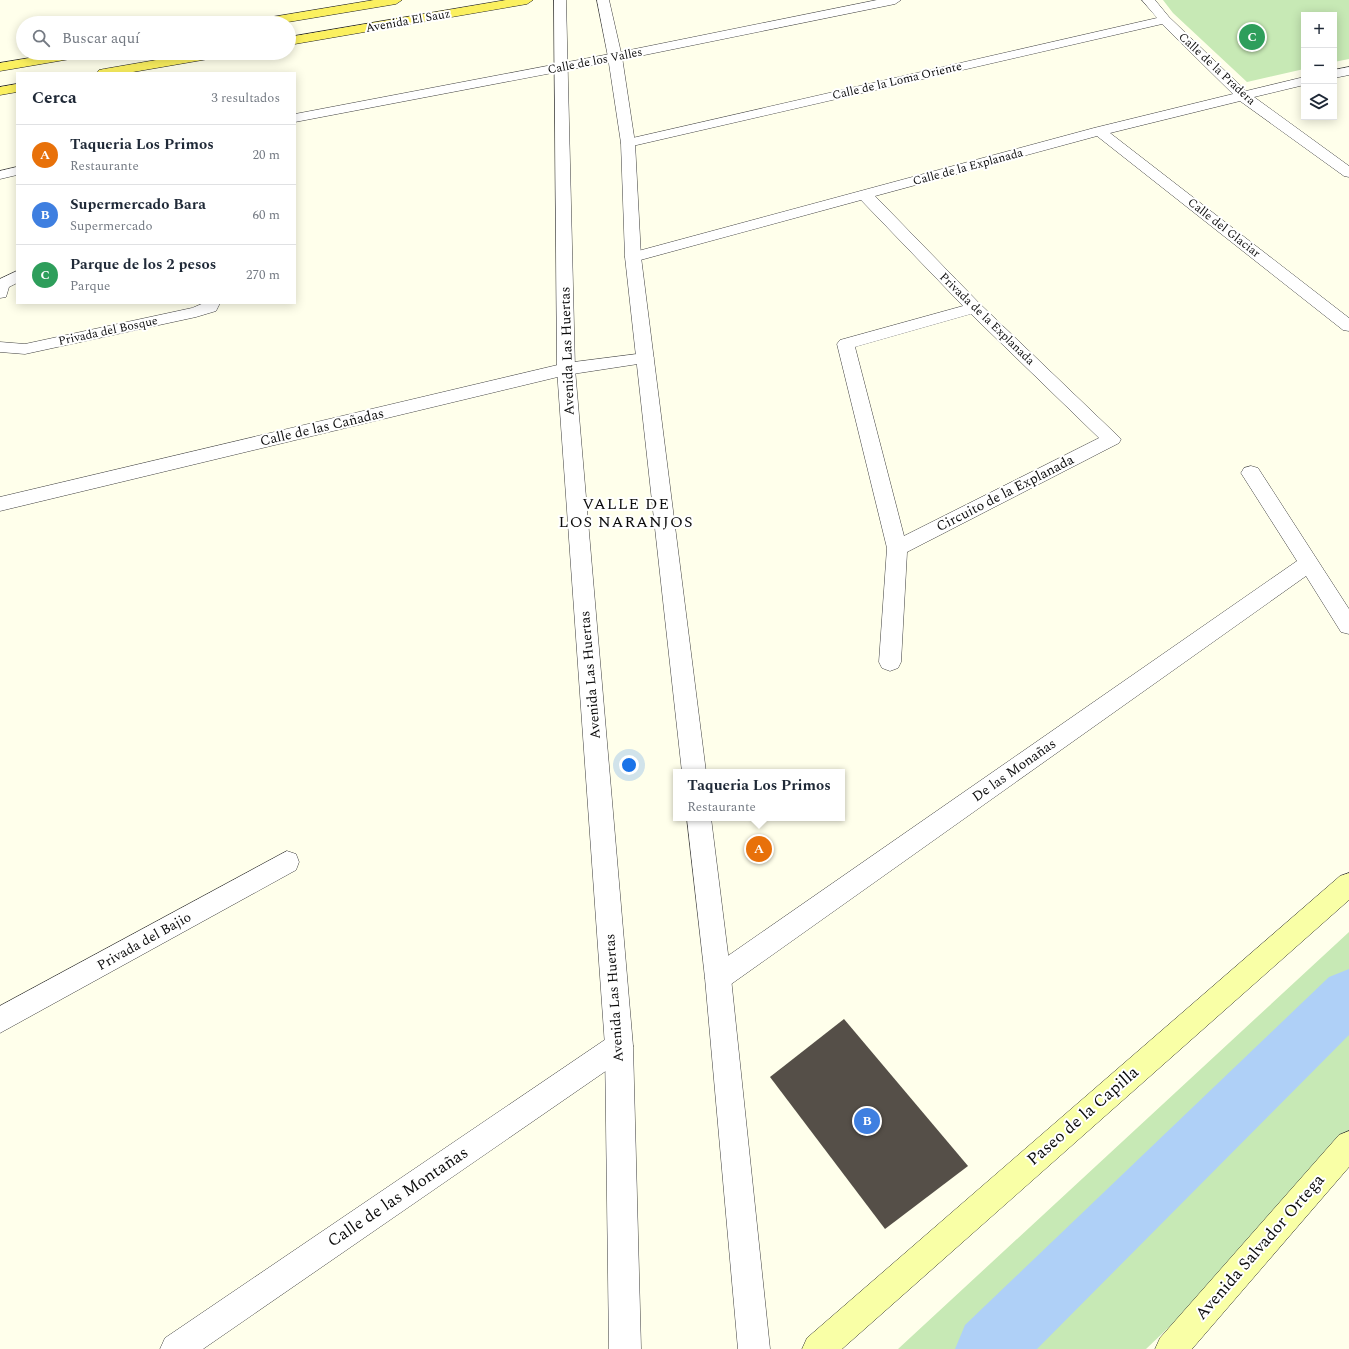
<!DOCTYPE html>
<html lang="es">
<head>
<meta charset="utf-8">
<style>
  :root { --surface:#fff; --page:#f6f6f7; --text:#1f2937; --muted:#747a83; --line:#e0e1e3; --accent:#b45309 }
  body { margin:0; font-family:Spectral,serif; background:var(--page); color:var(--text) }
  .controls { position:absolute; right:12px; top:12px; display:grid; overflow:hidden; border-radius:0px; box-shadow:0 2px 10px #0003 }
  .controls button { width:36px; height:36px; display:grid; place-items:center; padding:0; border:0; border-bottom:1px solid var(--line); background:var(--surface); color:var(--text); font:20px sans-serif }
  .you { position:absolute; left:629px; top:765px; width:14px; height:14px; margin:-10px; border:3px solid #fff; border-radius:50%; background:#1a73e8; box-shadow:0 0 0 6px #1a73e833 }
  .badge { display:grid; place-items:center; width:26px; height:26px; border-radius:50%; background:var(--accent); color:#fff; font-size:13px; font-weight:700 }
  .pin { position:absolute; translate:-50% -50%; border:2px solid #fff; box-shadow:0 1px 4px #0006 }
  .popup { position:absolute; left:673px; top:769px; width:172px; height:52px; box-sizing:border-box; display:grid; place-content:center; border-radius:0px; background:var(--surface); filter:drop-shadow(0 1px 3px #0005); font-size:13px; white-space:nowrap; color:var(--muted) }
  .popup b { font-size:15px; color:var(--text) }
  .popup::after { content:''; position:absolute; left:50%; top:100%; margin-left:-8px; border:8px solid transparent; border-top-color:var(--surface) }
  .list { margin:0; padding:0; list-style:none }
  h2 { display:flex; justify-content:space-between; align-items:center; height:52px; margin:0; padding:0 16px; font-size:17px }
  h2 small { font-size:13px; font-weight:400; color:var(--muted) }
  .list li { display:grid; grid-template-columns:26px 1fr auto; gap:12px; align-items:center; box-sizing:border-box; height:60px; padding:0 16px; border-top:1px solid var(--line) }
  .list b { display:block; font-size:15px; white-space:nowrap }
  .list p { margin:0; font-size:13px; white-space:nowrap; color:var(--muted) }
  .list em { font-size:13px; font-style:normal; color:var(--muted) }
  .icon { flex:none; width:22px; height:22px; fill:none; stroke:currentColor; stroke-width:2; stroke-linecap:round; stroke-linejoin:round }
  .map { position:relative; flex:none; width:1349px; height:1349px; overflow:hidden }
  .search { position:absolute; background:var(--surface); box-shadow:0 2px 10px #0003; left:16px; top:16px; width:280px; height:44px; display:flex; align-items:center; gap:10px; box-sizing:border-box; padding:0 14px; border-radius:22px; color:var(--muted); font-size:15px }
  .panel { position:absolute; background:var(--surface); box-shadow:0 2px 10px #0003; left:16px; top:72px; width:280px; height:232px; border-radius:0px }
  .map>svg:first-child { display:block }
  .green { fill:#c7e9b5 }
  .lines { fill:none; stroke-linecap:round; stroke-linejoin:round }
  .canal { fill:#afd0f7; fill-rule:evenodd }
  .building { fill:#554f48 }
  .minor-casing { stroke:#3f3f3f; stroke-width:1 }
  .tertiary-casing { stroke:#3f3f3f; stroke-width:1 }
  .secondary-casing { stroke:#2e2e2e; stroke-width:1 }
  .primary-casing { stroke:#1d1d1d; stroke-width:1 }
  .minor { fill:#fff; fill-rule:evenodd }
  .tertiary { fill:#fff; fill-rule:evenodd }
  .secondary { fill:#f9ffa6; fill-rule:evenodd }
  .primary { fill:#fbf05f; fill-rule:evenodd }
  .labels { text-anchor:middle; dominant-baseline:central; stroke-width:4; stroke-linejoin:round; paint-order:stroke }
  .far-street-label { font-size:12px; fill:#0c0c0c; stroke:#fff }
  .street-label { font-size:14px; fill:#0c0c0c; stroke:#fff }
  .quarter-label { font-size:16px; letter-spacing:1px; fill:#0c0c0c; stroke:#fff }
  .near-street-label { font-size:17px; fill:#0c0c0c; stroke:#fff }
</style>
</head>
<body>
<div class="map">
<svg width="1349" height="1349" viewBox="0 0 1349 1349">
  <rect width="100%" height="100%" fill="#ffffeb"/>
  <path class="green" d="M1163 0H1349V59L1334 62V15H1304V69L1247 82 1173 13Z
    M1349 932V1156L1146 1349H898Z"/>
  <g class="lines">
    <path class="canal" d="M1349 969V1035L1037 1349H955L965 1325 1329 977Z"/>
  </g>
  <path class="building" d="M844 1019 968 1166 885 1229 770 1077Z"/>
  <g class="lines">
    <defs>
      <path id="minor" d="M877 0H901L895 4 615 61 295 122V114L615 53Z
        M1142 0H1155L1169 17 1246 91 1304 77V85L1254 97 1349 166V177L1344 176 1240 101 1110 133 1349 318V331L1343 330 1097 136 875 196 980 304 1121 439 1119 443 907 552 901 662 898 668 890 671 882 668 879 662 887 548 837 344 840 340 963 306 861 200 633 262 627 260 625 257 627 254 1094 128 1233 94 1162 24 628 147 623 146 621 143 623 140 628 139 1157 18ZM971 314 1099 438 904 536 855 347Z
        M1349 67V75L1334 78V70Z
        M17 167V175L0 179V171Z
        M17 271V283L9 287 6 297 0 298V279Z
        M204 303H220L216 311 196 317 25 354 0 352V342L25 344 192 308Z
        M645 353 651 354 654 358 651 362 566 375 0 511V497L566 363Z
        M1251 466 1258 468 1349 609V634L1341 632 1306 576 727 987 718 990 709 987 705 978 709 969 1297 561 1241 473 1244 468Z
        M287 851 296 854 299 862 296 870 0 1033V1006Z
        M619 1033 629 1037 633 1046 629 1055 203 1349H160L165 1338 609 1037Z"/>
      <path id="tertiary" d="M554 0H566L575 369 633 1046 641 1349H609L605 1046 557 369Z
        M597 0H609L622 57 635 143 641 257 706 772H682L625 257 621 143 608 57Z
        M687 818H711L731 978 770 1349H738L705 978Z"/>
      <path id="secondary" d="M1349 873V900L842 1349H802L807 1338 1340 876Z
        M1349 1131V1167L1192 1349H1155L1160 1338 1339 1135Z"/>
      <path id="primary" d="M374 0H402L396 4 282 23H254L260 19Z
        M506 0H533L527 4 289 45V37Z
        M59 53H89L82 57 0 71V63Z
        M197 53H227L220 57 127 73H97L99 70 104 69Z
        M17 84V92L0 95V87Z"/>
    </defs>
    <use href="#minor" class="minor-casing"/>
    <use href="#tertiary" class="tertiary-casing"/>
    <use href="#secondary" class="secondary-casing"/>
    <use href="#primary" class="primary-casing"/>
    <use href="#minor" class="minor"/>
    <use href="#tertiary" class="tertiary"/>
    <use href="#secondary" class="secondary"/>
    <use href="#primary" class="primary"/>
  </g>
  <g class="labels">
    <g class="far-street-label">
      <text transform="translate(408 21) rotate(-10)">Avenida El Sauz</text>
      <text transform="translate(595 61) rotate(-11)">Calle de los Valles</text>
      <text transform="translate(1217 69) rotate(43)">Calle de la Pradera</text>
      <text transform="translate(897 81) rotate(-13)">Calle de la Loma Oriente</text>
      <text transform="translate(968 167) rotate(-15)">Calle de la Explanada</text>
      <text transform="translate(1224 228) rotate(38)">Calle del Glaciar</text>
      <text transform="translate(987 319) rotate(44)">Privada de la Explanada</text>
      <text transform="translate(108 331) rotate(-12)">Privada del Bosque</text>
    </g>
    <g class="street-label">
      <text transform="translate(567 351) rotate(-92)">Avenida Las Huertas</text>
      <text transform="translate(322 427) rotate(-13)">Calle de las Cañadas</text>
      <text transform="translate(1005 493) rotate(-27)">Circuito de la Explanada</text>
      <text transform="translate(590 675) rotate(-95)">Avenida Las Huertas</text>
      <text transform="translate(1014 770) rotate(-35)">De las Monañas</text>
      <text transform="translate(144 941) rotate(-29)">Privada del Bajio</text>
      <text transform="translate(614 998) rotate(-94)">Avenida Las Huertas</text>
    </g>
    <g class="quarter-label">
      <text x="626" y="504">VALLE DE<tspan x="626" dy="18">LOS NARANJOS</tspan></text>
    </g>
    <g class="near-street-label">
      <text transform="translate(1083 1116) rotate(-41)">Paseo de la Capilla</text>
      <text transform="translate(398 1197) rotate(-34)">Calle de las Montañas</text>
      <text transform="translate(1260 1247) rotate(-49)">Avenida Salvador Ortega</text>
    </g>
  </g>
</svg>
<div class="controls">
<button>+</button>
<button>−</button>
<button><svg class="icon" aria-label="layers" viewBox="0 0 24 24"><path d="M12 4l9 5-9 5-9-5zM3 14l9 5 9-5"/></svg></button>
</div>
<div class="you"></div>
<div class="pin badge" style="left:759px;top:849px;background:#e8710a">A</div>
<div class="popup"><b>Taqueria Los Primos</b>Restaurante</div>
<div class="pin badge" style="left:867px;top:1121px;background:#3f7fe0">B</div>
<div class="pin badge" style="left:1252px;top:37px;background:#2e9e5b">C</div>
<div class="search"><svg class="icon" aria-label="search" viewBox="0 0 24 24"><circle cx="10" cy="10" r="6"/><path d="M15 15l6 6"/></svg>Buscar aquí</div>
<section class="panel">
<h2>Cerca<small>3 resultados</small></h2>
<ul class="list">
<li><span class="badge" style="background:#e8710a">A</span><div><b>Taqueria Los Primos</b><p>Restaurante</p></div><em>20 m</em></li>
<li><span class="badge" style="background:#3f7fe0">B</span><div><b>Supermercado Bara</b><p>Supermercado</p></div><em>60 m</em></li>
<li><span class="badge" style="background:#2e9e5b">C</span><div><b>Parque de los 2 pesos</b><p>Parque</p></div><em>270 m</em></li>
</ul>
</section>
</div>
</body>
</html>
